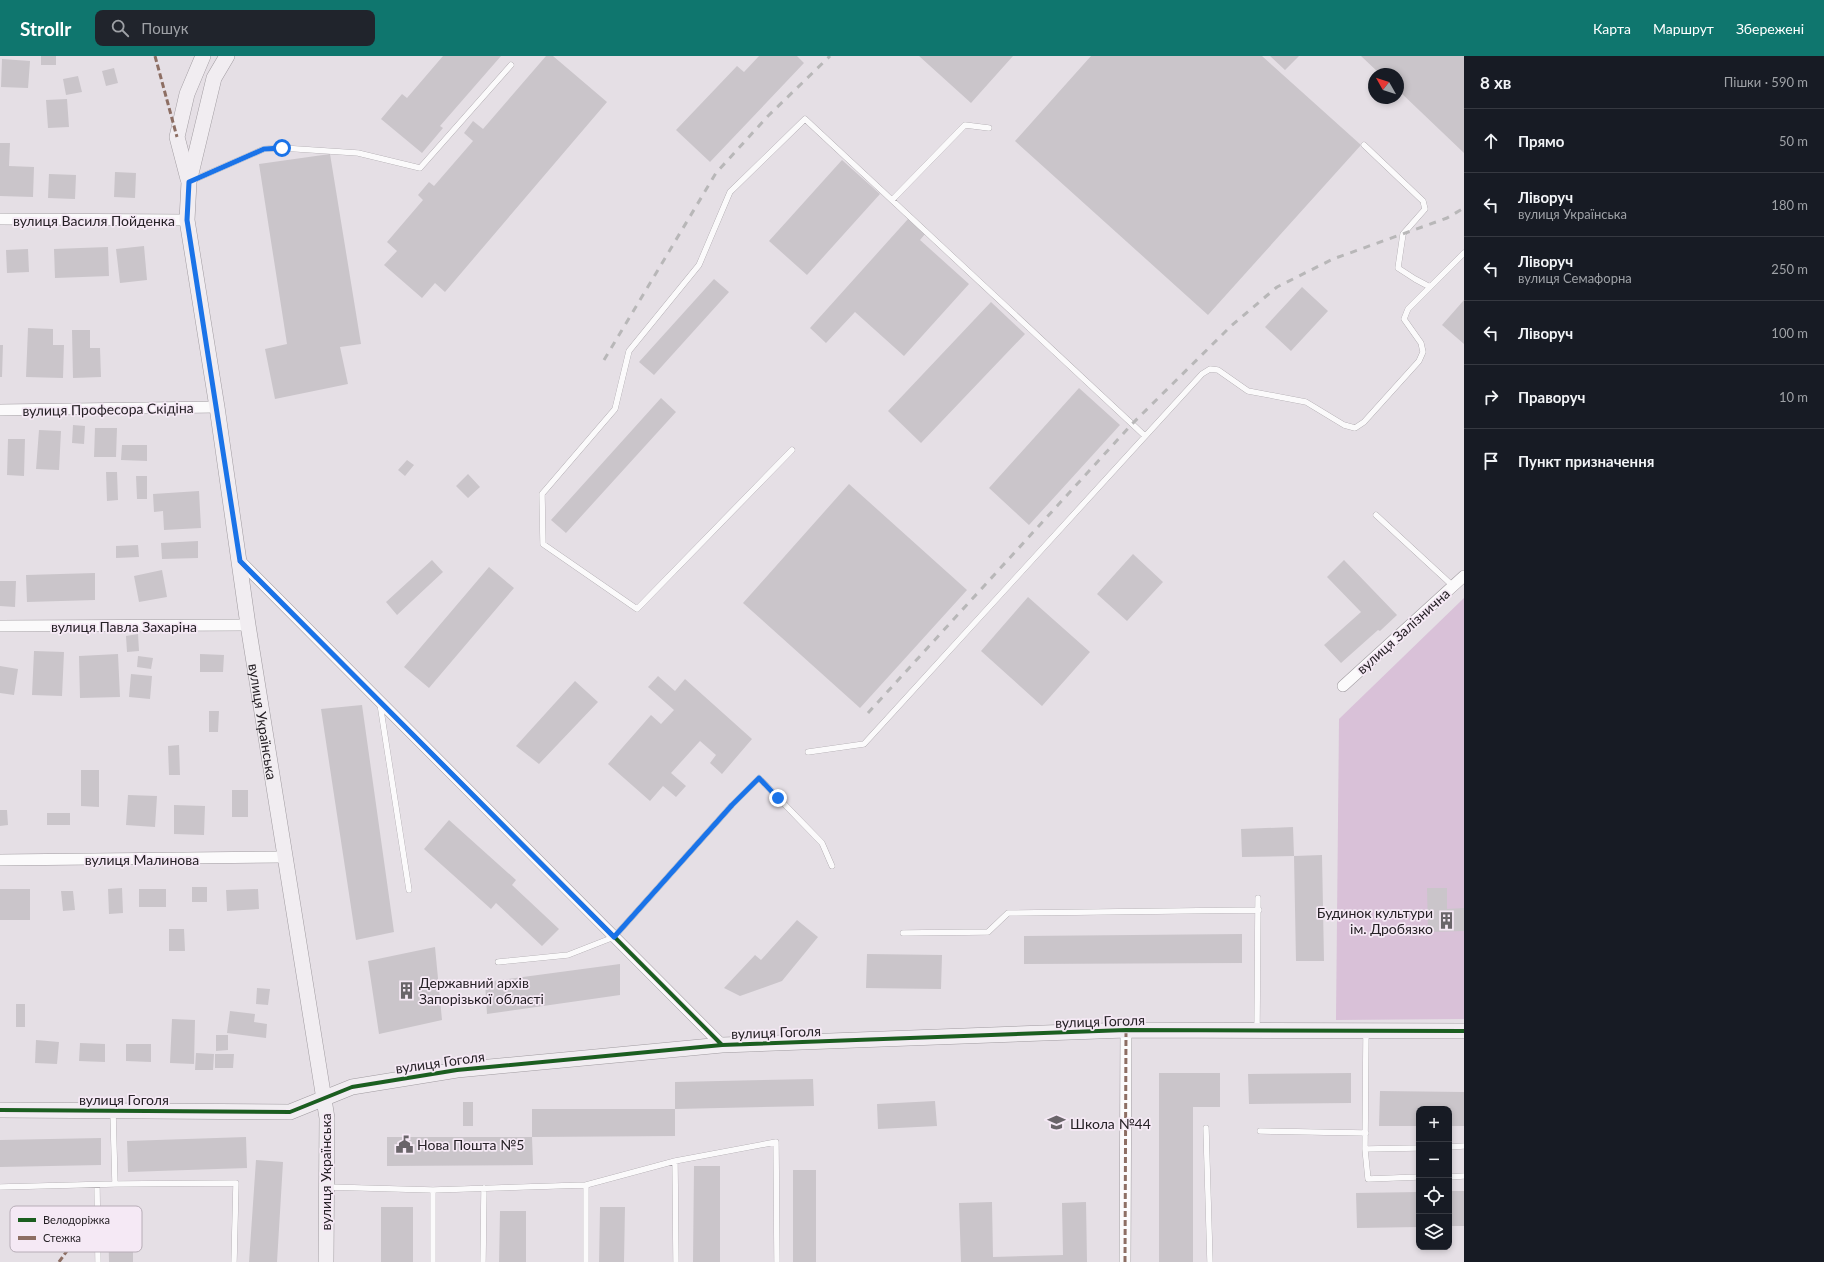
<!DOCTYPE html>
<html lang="uk">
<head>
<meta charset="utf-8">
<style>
  :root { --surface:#171b24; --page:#20242c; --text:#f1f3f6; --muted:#9ea1a6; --line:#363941; --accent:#0f766e }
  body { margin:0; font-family:Lato,sans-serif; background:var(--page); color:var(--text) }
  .controls { position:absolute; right:12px; bottom:12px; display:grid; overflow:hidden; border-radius:8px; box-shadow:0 2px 6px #0003 }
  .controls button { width:36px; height:36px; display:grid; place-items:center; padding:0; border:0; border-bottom:1px solid var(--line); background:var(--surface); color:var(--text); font:20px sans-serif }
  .compass { position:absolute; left:1368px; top:12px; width:36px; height:36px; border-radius:50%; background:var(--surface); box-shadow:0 2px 6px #0003; rotate:309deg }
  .stop { position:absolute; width:12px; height:12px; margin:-9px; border:3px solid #1a73e8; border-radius:50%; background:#fff }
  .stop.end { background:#1a73e8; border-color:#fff; box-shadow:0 1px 4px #0008 }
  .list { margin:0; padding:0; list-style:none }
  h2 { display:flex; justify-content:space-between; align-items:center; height:52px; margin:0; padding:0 16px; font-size:17px }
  h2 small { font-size:13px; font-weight:400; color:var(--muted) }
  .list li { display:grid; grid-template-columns:26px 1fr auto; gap:12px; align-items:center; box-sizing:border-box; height:64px; padding:0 16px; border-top:1px solid var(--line) }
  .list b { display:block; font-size:15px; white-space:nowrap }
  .list p { margin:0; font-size:13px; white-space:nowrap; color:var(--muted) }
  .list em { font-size:13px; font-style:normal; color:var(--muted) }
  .icon { flex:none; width:22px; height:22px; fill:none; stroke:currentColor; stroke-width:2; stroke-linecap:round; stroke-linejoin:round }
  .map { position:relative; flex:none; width:1464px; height:1206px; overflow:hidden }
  header { display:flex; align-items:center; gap:24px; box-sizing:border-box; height:56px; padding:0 20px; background:var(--accent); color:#fff }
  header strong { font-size:19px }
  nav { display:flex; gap:22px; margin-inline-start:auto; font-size:14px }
  .search { width:280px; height:36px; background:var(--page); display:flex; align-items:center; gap:10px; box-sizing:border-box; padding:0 14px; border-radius:8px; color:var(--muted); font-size:15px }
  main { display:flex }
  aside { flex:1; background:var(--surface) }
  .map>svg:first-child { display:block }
  .green { fill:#d9c1d8 }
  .building { fill:#cac5ca }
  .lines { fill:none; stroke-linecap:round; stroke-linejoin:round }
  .lane-casing { stroke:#a09ba0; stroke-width:6 }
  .street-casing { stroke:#a09ba0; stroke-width:12 }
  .secondary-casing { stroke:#a09ba0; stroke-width:16 }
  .lane { stroke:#fbfafb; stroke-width:5.5 }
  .street { stroke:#fbfafb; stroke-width:11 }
  .secondary { stroke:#f1edf1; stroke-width:15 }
  .rail { stroke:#b8b7b8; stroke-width:3; stroke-dasharray:7 7; stroke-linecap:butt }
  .quiet { stroke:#8d6e63; stroke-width:3; stroke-dasharray:6 3; stroke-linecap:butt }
  .cycleway-casing { stroke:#f5e9f5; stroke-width:6 }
  .cycleway { stroke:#1b5e20; stroke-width:4 }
  .route { stroke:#1a73e8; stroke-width:5 }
  .labels { text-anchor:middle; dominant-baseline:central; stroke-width:3.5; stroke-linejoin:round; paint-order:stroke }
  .street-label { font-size:14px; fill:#262126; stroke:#f5e9f5 }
  .poi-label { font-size:14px; fill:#262126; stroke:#f5e9f5; text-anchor:start }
  .key { fill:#f5e9f5; stroke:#b7adb7; stroke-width:1 }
  .key-label { font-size:11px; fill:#262126 }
</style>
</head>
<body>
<header>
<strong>Strollr</strong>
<div class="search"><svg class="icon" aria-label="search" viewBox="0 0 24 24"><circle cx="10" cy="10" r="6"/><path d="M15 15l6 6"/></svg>Пошук</div>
<nav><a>Карта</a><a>Маршрут</a><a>Збережені</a></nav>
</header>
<main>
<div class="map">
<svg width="1464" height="1206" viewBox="0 0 1464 1206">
  <rect width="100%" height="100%" fill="#e5dfe5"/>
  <path class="green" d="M1464 542V963L1336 964 1339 663Z"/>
  <path class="building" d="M41 0H56V9H41Z
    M443 0H501L440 70 443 72 422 97 381 63 402 38 407 42Z
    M546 0H553L607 46 445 236 435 227 422 242 384 209 397 195 387 186 423 144 418 139 429 126 434 130 473 85 464 77 473 65 483 73Z
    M759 0H797L804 7 710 106 676 74 737 10 744 16Z
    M919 0H1013L971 47Z
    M1091 0H1262L1361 89 1208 259 1015 85Z
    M1270 0H1299L1285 14Z
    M1361 0H1464V97L1398 34V18H1380Z
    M2 3 30 5 28 32 1 31Z
    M114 12 118 27 106 30 102 15Z
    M78 20 82 36 66 39 63 23Z
    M67 43 69 71 48 72 46 44Z
    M0 87H10L9 110 34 111 33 141 0 140Z
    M330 98 361 288 340 291 348 328 275 343 265 293 287 288 259 108Z
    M842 104 880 138 807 219 769 185Z
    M115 116 136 117 135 142 114 141Z
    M49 118 76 119 75 143 48 142Z
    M908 163 925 178 920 184 969 228 904 300 855 256 826 287 810 272Z
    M144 190 147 224 120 227 116 193Z
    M108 191 109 220 55 222 54 193Z
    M28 193 29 216 7 217 6 194Z
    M714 223 729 236 654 319 639 306Z
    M1302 231 1328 255 1291 295 1265 271Z
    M1464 244V288L1442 269Z
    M991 246 1025 278 921 387 888 355Z
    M28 272 53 273V289H64L63 322 26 321Z
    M72 274H90V292H100L101 321 73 322Z
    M0 289H3L2 321H0Z
    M1079 332 1120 369 1029 469 989 432Z
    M661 342 676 356 566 477 551 464Z
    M73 369 85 370 84 388 72 387Z
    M95 372H117L116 401H94Z
    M39 374 61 375 59 414 36 413Z
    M8 383H25L24 420 7 419Z
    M122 389H147V405L121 404Z
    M407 404 414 409 405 420 398 414Z
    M106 416H117L118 444 107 445Z
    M468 418 480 431 468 442 456 430Z
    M136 420H147V443H137Z
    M849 428 967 534 860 652 743 547Z
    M199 435 201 472 164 474 163 455 154 456 153 438Z
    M198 485V502L162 503 161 487Z
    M138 489 139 501 116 502V490Z
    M1133 498 1163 526 1127 565 1097 538Z
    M432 504 443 516 397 559 386 546Z
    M1344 504 1397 559 1380 575 1378 574 1341 607 1324 589 1361 556 1327 521Z
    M489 511 514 532 429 632 404 611Z
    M162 514 167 541 139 546 134 520Z
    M95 517V544L27 546 26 519Z
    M0 525H16L15 551 0 550Z
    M1028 541 1090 596 1042 650 981 595Z
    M138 578 139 595 127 596 126 580Z
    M34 595 64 596 62 640 32 639Z
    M118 598 120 641 80 642 79 600Z
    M200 598 224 599 223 616H200Z
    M138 600 153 602 151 613 137 611Z
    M0 610 18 613 14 639 0 637Z
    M131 618 152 620 150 643 129 641Z
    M658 620 675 635 685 623 752 683 722 718 710 707 716 699 700 685 671 717 686 730 676 741 663 730 650 745 608 708 651 659 661 668 674 654 648 631Z
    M575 625 598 646 539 708 516 690Z
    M362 649 394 876 356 884 321 653Z
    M209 655H219L218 676H209Z
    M179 689 180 719H169L168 690Z
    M81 714H99V751L81 750Z
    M232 734H248V761H232Z
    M128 739 157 740 155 771 126 769Z
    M174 749 205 750 204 779 174 778Z
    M0 754H7L8 769 0 770Z
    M47 757H70V769H47Z
    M449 764 516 824 512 829 559 873 542 890 496 847 491 853 424 793Z
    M1293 771 1294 800 1322 799 1324 905H1296L1294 800 1242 801 1241 773Z
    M192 831H207V846H192Z
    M122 832 123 857 109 858 108 833Z
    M1427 832H1447V853L1464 852V875L1428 876Z
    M0 833H30V864H0Z
    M139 833H166V851H139Z
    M258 833 259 853 227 855 226 834Z
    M61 835H73L75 854 63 855Z
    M797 864 818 881 782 925 740 940 724 932 755 899 761 904Z
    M169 873H184L185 895H169Z
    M1242 878V907L1024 908V880Z
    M435 891 442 964 379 978 368 905Z
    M867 898 942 899 941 933 866 932Z
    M620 908V939L487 958 485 926Z
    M257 932 270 933 268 949 256 948Z
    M16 948H25V971H16Z
    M230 955 255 958 254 966 267 968 266 982 227 977Z
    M172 963 195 964 194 1008 170 1007Z
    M216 979H228V994L216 995Z
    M36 984 59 986 57 1008 35 1007Z
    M80 987 105 988V1006L79 1005Z
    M126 988H151V1006L126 1005Z
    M196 997 214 998 213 1014H195Z
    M215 998H234L233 1012H215Z
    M1159 1017H1220V1051H1193V1206H1159Z
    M1351 1017V1047L1249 1048 1248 1018Z
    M813 1023 814 1050 675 1053V1026Z
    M1380 1035 1464 1036V1070H1449V1053H1419V1070H1379Z
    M935 1045 937 1070 878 1073 877 1048Z
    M463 1046H473V1070H463Z
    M532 1053H675V1080L532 1081Z
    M246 1081 247 1112 128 1116 127 1085Z
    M387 1081H532L533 1109 387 1110Z
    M101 1082V1109L0 1111V1084Z
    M256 1104 283 1106 277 1206H249Z
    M694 1110H720V1206H693Z
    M793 1114H816V1206H793Z
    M1449 1135H1464V1170H1449Z
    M1419 1136V1171L1357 1172 1356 1137Z
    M992 1146 993 1201 1063 1199 1062 1147 1086 1146 1087 1206H961L959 1147Z
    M381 1151H413V1206H381Z
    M600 1151H625L624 1206H599Z
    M500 1155H526V1206H499Z
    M133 1160V1206H109L108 1161Z"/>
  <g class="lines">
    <defs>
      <path id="lane" d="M1364 89 1423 145 1425 153 1403 178 1398 212 1415 223 1430 231 1464 197
        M191 125 264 93 282 92 358 97 420 112 511 9
        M892 144 965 69 989 72
        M792 394 637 553 543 488 542 438 615 353 629 295 699 209 730 136 805 63 1145 380
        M1376 459 1453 530
        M380 648 409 834
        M808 696 864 688 1202 318 1210 313 1218 314 1248 335 1306 346 1344 369 1355 372 1364 366 1419 305 1423 296 1421 287 1404 263 1408 253 1430 231
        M903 877 988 876 1008 857 1259 854
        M498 906 568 899 614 881 732 749 759 722 822 787 832 810
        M1257 974 1258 842
        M1366 976 1365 1093 1419 1092
        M1206 1072 1210 1206
        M1260 1075 1366 1077
        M1449 1091 1464 1090
        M1365 1093 1368 1123 1419 1121
        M675 1105 776 1086 777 1206
        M1449 1121 1464 1120
        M115 1128 236 1127 234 1206
        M97 1129 98 1206
        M586 1129 675 1105 676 1206
        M0 1131 115 1128 113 1056
        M327 1131 433 1134V1206
        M433 1134 586 1129V1206
        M483 1206 484 1132"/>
      <path id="street" d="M0 163 187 164
        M0 354 217 351
        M240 505 722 989
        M0 570 248 569
        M1343 630 1464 520
        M0 804 284 801
        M1125 1206 1126 974"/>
      <g id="secondary">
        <path id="s1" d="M227 0 214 22 189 126 187 164 217 351 248 569 327 1062 326 1206"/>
        <path d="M188 123 177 81 187 38 203 0"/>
        <path d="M0 1054 290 1056 352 1031 457 1014 722 989 1126 974 1464 975"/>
      </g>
    </defs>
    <use href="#lane" class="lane-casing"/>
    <use href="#street" class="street-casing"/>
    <use href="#secondary" class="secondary-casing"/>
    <use href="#lane" class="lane"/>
    <use href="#street" class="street"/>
    <use href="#secondary" class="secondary"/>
    <path class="rail" d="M604 304 716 117 768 60 830 0
      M868 657 1132 368 1231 270 1277 231 1333 203 1447 162 1464 152"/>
    <path class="quiet" d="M155 0 177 81
      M59 1206 98 1152
      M1125 1206 1126 974"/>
    <defs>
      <path id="cycleway" d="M240 505 722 989
        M0 1054 290 1056 352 1031 457 1014 722 989 1126 974 1464 975"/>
    </defs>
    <use href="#cycleway" class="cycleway-casing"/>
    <use href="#cycleway" class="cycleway"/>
  </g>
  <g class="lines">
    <path class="route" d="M282 92 264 93 189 126 187 164 240 505 614 881 732 749 759 722 778 742"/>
  </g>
  <defs>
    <symbol id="building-bare" viewBox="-9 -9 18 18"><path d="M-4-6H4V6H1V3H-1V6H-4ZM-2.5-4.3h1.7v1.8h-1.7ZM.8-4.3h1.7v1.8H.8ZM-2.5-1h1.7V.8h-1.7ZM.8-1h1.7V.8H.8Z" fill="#696469" stroke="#f5e9f5" stroke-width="2.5" paint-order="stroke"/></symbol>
    <symbol id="school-bare" viewBox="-9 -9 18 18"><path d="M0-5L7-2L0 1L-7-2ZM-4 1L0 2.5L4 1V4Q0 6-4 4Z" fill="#696469" stroke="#f5e9f5" stroke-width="2.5" paint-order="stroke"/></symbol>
    <symbol id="civic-bare" viewBox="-9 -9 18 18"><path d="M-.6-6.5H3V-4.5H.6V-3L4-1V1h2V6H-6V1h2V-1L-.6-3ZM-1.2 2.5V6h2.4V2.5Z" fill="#696469" stroke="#f5e9f5" stroke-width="2.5" paint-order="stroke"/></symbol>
  </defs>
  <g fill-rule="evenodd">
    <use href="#building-bare" x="1434" y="852" width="25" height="25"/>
    <use href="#building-bare" x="394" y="922" width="25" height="25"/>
    <use href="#school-bare" x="1044" y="1054" width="25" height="25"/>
    <use href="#civic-bare" x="392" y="1076" width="25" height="25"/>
  </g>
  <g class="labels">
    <g class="street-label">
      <text x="94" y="164">вулиця Василя Пойденка</text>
      <text transform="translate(108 353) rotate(-1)">вулиця Професора Скідіна</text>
      <text x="124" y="570">вулиця Павла Захаріна</text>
      <text transform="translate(1403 575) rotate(-42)">вулиця Залізнична</text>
      <text stroke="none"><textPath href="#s1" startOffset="678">вулиця Українська</textPath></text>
      <text x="142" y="803">вулиця Малинова</text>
      <text transform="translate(1100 965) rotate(-2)">вулиця Гоголя</text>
      <text transform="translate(776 976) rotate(-2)">вулиця Гоголя</text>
      <text transform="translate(440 1006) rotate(-8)">вулиця Гоголя</text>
      <text x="124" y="1043">вулиця Гоголя</text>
      <text transform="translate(325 1116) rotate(-90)">вулиця Українська</text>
    </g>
    <g class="poi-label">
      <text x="1433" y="856" text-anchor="end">Будинок культури<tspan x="1433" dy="16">ім. Дробязко</tspan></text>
      <text x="419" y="926">Державний архів<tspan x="419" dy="16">Запорізької області</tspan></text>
      <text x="1070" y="1067">Школа №44</text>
      <text x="417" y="1088">Нова Пошта №5</text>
    </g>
  </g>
  <rect x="10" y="1150" width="132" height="46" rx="6" class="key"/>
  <rect x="18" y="1162" width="18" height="4" fill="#1b5e20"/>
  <rect x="18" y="1180" width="18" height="4" fill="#8d6e63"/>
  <g class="key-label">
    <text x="43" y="1168">Велодоріжка</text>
    <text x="43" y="1186">Стежка</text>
  </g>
</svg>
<div class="controls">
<button>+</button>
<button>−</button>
<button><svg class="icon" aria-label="locate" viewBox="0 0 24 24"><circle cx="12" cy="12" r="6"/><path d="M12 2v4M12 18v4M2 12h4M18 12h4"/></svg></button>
<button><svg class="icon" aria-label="layers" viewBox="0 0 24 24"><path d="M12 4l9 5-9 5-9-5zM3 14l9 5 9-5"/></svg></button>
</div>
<svg class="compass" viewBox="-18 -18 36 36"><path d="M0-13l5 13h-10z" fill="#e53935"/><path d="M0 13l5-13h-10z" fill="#9ea1a6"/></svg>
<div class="stop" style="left:282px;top:92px"></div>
<div class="stop end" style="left:778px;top:742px"></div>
</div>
<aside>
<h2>8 хв<small>Пішки · 590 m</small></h2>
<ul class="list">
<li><svg class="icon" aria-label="ahead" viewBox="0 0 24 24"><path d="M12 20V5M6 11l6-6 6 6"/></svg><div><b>Прямо</b></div><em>50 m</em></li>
<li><svg class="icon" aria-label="left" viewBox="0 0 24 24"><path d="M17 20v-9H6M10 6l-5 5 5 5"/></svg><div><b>Ліворуч</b><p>вулиця Українська</p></div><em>180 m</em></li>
<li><svg class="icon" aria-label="left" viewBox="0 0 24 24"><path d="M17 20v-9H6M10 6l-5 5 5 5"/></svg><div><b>Ліворуч</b><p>вулиця Семафорна</p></div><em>250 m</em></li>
<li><svg class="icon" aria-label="left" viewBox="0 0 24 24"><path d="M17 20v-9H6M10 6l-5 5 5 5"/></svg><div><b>Ліворуч</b></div><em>100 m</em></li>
<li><svg class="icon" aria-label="right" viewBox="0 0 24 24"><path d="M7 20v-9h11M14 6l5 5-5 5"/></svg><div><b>Праворуч</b></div><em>10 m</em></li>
<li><svg class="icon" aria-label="arrive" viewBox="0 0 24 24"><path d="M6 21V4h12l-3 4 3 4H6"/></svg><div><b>Пункт призначення</b></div></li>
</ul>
</aside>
</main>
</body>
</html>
